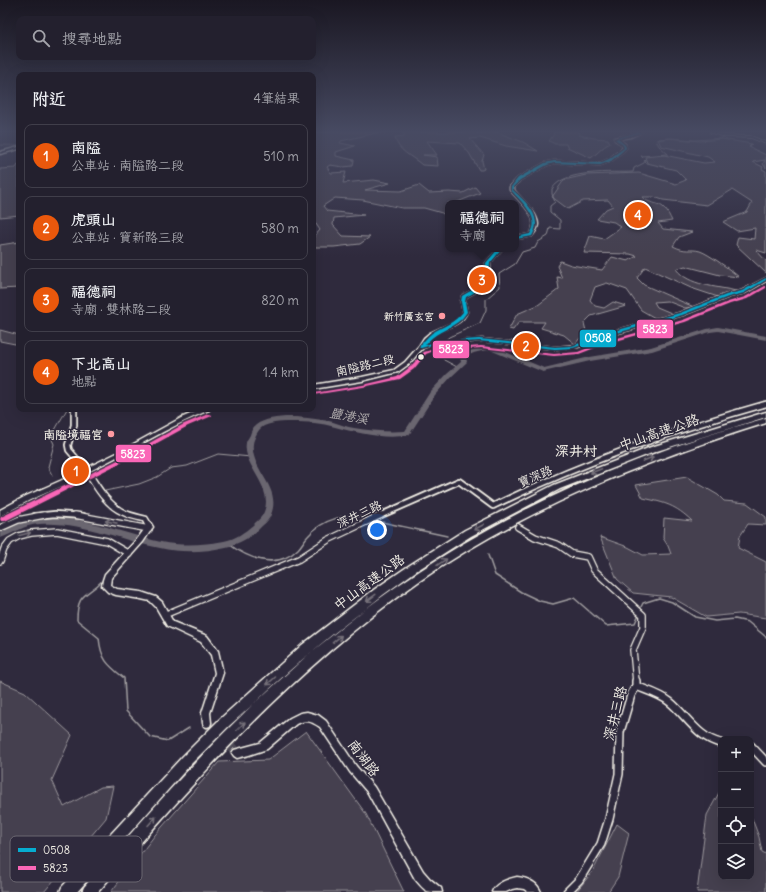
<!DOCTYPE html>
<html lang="zh-TW">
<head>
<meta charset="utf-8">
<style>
  :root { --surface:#23202e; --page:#2f2d3a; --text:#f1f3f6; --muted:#a3a3aa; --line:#403e4a; --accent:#ea580c }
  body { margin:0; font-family:Delius,"LXGW WenKai TC",sans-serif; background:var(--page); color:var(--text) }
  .controls { position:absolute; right:12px; bottom:12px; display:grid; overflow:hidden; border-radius:8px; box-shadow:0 4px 16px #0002 }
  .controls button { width:36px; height:36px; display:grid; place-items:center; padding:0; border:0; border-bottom:1px solid var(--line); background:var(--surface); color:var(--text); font:20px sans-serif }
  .you { position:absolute; left:377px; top:530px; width:14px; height:14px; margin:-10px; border:3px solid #fff; border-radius:50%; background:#1a73e8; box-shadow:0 0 0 6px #1a73e833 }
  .badge { display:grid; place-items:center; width:26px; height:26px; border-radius:50%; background:var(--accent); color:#fff; font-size:13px; font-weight:700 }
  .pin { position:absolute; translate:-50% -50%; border:2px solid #fff; box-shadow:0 1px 4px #0006 }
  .popup { position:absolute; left:445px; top:200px; width:74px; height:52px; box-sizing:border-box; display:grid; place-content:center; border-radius:8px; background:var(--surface); filter:drop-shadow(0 1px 3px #0005); font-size:13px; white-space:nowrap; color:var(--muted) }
  .popup b { font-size:15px; color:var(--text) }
  .popup::after { content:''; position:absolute; left:50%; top:100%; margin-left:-8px; border:8px solid transparent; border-top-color:var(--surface) }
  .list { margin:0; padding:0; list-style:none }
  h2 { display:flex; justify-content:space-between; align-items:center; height:52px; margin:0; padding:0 16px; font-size:17px }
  h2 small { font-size:13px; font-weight:400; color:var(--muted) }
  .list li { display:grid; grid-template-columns:26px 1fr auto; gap:12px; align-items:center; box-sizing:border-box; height:64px; margin:0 8px 8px; padding:0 8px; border:1px solid var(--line); border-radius:8px }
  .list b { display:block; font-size:15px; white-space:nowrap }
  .list p { margin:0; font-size:13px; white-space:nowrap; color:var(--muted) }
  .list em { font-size:13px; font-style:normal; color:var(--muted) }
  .icon { flex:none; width:22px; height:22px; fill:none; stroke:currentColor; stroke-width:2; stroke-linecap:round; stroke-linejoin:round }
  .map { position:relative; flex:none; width:766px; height:892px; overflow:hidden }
  .search { position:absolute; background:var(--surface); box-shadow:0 4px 16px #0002; left:16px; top:16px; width:300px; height:44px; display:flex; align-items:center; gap:10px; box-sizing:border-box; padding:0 14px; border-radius:8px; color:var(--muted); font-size:15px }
  .panel { position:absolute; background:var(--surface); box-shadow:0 4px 16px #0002; left:16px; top:72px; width:300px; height:340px; border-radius:8px }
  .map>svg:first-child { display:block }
  .green { fill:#454050; stroke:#9c989c }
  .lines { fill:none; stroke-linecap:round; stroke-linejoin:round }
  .stream-far1 { stroke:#a19ea0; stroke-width:1 }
  .stream { stroke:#a19ea0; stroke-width:1.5 }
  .river { fill:#6a6670; fill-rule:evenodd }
  .street-tunnel-far1 { stroke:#4d4857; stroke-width:4.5; stroke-dasharray:4.5 2; stroke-linecap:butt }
  .street-tunnel { stroke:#4d4857; stroke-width:5.5; stroke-dasharray:5.5 3; stroke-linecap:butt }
  .secondary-tunnel { stroke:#4d4857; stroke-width:10; stroke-dasharray:10 5; stroke-linecap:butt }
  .street-far3-casing { stroke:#f4f1e8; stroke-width:3.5 }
  .street-far2-casing { stroke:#f4f1e8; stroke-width:8 }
  .street-far1-casing { stroke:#f4f1e8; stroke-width:8 }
  .street-casing { stroke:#f4f1e8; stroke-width:10 }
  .secondary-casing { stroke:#f4f1e8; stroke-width:3 }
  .highway-casing { stroke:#f4f1e8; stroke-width:3 }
  .street-far3 { stroke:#2f2a3d; stroke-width:2 }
  .street-far2 { stroke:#2f2a3d; stroke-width:4.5 }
  .street-far1 { stroke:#2f2a3d; stroke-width:5.5 }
  .street { stroke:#2f2a3d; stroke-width:7 }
  .secondary { fill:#2f2a3d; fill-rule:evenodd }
  .highway { fill:#2f2a3d; fill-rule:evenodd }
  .bus-1-casing { stroke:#2f2a3d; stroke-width:3 }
  .bus-2-casing { stroke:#2f2a3d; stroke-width:3 }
  .bus-1 { fill:#06acd0; fill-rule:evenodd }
  .bus-2 { fill:#fa66b7; fill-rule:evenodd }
  .oneway { stroke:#747079 }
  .poi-dot { fill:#ff9aa2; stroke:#2f2a3d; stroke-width:1.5 }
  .bus-dot { fill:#f4f1e8; stroke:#2f2a3d; stroke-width:1.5 }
  .labels { text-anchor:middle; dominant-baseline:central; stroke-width:3; stroke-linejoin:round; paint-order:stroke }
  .far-poi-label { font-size:10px; font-weight:bold; fill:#f4f1e8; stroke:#2f2a3d; text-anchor:end }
  .street-label { font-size:12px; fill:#f4f1e8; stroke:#2f2a3d }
  .poi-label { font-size:12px; font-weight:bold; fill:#f4f1e8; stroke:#2f2a3d; text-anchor:end }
  .water-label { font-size:13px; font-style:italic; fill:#b6b2b2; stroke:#2f2a3d }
  .near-street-label { font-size:14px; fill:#f4f1e8; stroke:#2f2a3d }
  .quarter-label { font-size:14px; font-weight:bold; fill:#f4f1e8; stroke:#2f2a3d }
  .key { fill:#2f2a3d; stroke:#6a6670; stroke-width:1 }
  .key-label { font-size:11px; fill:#f4f1e8 }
  .line-badge { stroke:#2f2a3d; stroke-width:1.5 }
  .badge-label { font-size:11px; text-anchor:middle; font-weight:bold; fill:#fff }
</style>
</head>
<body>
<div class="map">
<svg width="766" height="892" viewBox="0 0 766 892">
  <rect width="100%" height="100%" fill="#2f2a3d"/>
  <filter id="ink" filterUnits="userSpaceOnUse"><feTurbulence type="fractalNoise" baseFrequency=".025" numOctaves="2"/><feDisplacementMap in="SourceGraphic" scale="8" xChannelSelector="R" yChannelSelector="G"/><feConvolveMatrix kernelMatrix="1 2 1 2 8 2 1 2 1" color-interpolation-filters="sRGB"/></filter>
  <g filter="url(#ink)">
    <path class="green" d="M313 132H388L376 133 341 141 340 143 355 146 336 152V156L354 160 353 166 343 167 330 165 327 167 331 173 346 172 343 183 374 180 390 183 365 190 401 191 419 185 429 193 449 192 463 193 475 187 480 193 455 203H448V218L442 213 424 208H402L363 200 335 198 323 206 327 211 364 215 334 218 333 225 343 236 370 237 360 244 334 247H313V238L320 230 316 224H313Z
      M402 132H474L477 133 497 132 523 142 538 151 506 146 480 138 470 139 484 155 482 161 484 169 482 170H479L469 153 460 143 427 141 437 155H423L437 157 438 166 422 165C412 156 397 151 395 137L405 136Z
      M553 132H579L580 133 579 135 594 138 608 139 610 143C602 147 598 153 591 158L567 147 566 144H555L549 141 554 134Z
      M668 138 700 141 722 139 752 144 749 147 766 155V168L763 164 765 160 753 162 763 167 762 169 766 171V253L756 250 766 261V273L736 245 738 237 754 239 755 228 737 231 723 222 747 212 752 203 732 190 707 205 663 200 654 197H643C648 204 657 202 663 207 667 210 670 217 672 221L658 223 663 229 692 232 679 237 673 246C687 253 689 248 700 251 709 254 732 271 739 277L720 275 685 266 676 269C689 286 716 286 736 291L718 297 691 288 645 267 637 278 644 285 694 307 685 308 667 301 654 302 657 307 676 315 655 318 641 310 627 290 607 283 595 287 590 300 595 306 604 308 613 302 626 306 591 316 584 323 586 331 575 344 564 335 541 328 545 322H519L513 330 509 329 517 314 538 305 559 289 557 277 562 278 557 266 560 261 571 265 602 270 612 257 628 261 637 256 630 254 584 253 590 236 604 239 621 227 614 222 597 219 606 209 613 206 608 200 583 201 568 209 552 197 564 180 586 175 639 173 676 184 686 180 676 170 647 163 645 157 664 155 704 163 715 162 708 157 661 146 658 139Z
      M19 163V215L0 217V169L16 168Z
      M19 242V288L0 289V245Z
      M0 330 19 335V341L15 344 0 341Z
      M687 477 718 495 724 501 747 503 766 517V525L748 524 740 536 738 548 766 562V618L739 614 706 617 671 597 633 593 617 579 600 537 628 547 643 555 671 554 668 546 663 538 664 518 692 521C675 505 666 503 643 498L636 485Z
      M0 681 25 692 72 735 52 780 64 807 101 787 113 786 106 818 44 892H0Z
      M306 731 366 814 404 892H111L155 835 219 762 268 760Z
      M721 789V877H751V816L759 837 762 852 766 854V892H697L707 815Z
      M617 824 629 833 618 877 608 892H576L593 871Z"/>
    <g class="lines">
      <path class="stream-far1" d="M457 367 444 360 439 346 449 337 480 323 486 310V299L500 287 499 274 515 264 522 252 535 248 538 242 548 236 550 228 560 229V220L550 212V206L555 202 552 194V189C564 169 612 173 633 172L634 168 644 163 645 160 641 156 668 154 659 146 656 140 671 138 695 140 723 138 725 132
        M52 475 48 467 54 444 51 437 67 409
        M105 491 139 484 157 477 171 468 187 466 218 454 251 457
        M345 516H362"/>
      <path class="stream" d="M377 521 447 536
        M227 543C249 559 276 571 298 549 302 545 304 540 308 536 323 519 347 512 369 518
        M488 555 495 575 521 592 540 601 553 604 574 598 606 626 635 623 639 614
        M103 580C87 597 77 592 77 620L99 638C101 660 108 665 124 678L126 711 150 737 168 741 189 728
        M640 609 643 603 659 598 672 602 695 617 715 621 735 619 748 622 766 637"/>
      <path class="river" d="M0 144 19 145V147L0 146Z
        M718 327 766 336V340L718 331 710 332 652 351 590 361 543 372 490 350C482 351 473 352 466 357L467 362 466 363 451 377 435 395 409 435C385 440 358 433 335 427 322 423 307 422 293 422 283 422 273 422 264 426 260 428 258 431 256 435 255 438 253 441 253 444 250 471 284 487 270 517 268 521 263 525 260 528 251 537 239 544 226 547 205 552 181 553 160 548 120 540 81 521 39 524 23 525 14 534 0 538V531C5 529 11 525 16 523 62 505 116 533 161 542 181 546 204 545 224 541 235 539 245 532 253 525 256 522 261 518 263 514 276 487 242 467 246 443 246 441 249 437 250 435 251 431 253 427 256 425 274 412 313 418 333 422 340 424 347 427 354 428 371 431 388 432 405 431L430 392 447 374 461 362 460 357 466 352 481 347 491 346 544 368 590 357 651 347 707 329Z"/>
      <path class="street-tunnel-far1" d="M493 506 505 516"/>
      <path class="street-tunnel" d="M504 515 518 527"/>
      <path class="secondary-tunnel" d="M207 723 237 753"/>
      <defs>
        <path id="street-far3" d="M711 132 726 136 751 137 766 143"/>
        <path id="street-far2" d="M74 409V425L68 445 69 450 86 470
          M35 516 55 514 83 516
          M379 516 459 481 493 506C580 464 673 430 766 404"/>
        <path id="street-far1" d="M75 515 149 529
          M518 527 535 537 559 545 572 554 588 557 594 570 643 615V627L633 650 636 682
          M0 528 18 520 44 515
          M0 561 4 549 10 541 19 536 31 533 57 531 107 541 129 554
          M164 615 299 559 328 540 381 515"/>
        <path id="street" d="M636 686C648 691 660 694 670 702 686 715 699 739 721 743
          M751 746 766 762
          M567 892 579 880 601 844 609 819 619 774 620 732 631 695 636 686V681"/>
        <path id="secondary" d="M638 132H642L631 137 618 139 625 144 626 148 611 161 600 165 554 163 547 165 520 180 514 187V190C521 199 537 212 538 224 538 229 535 232 532 236L516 239V237L530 234C542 218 520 202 510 190V187L518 178 545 163 554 161 600 163 609 159 623 148V145L615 140V138L629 135Z
          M19 147V149L0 154V152Z
          M498 249H502L490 263V277L485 287 466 297 465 302 467 312C465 316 463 319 459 322 447 330 434 331 425 344L430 343 481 339 555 347 577 345 600 335 679 313 725 295 741 291 766 278V281L745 293 729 297 683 315 604 337 578 347 555 349 481 341 431 345 423 348 409 364 398 372 362 381 313 389V385L362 377 394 370 405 362 419 346 424 338 430 333 455 321 460 317 463 312 461 302 462 296 481 285 486 277V263Z
          M202 409H210L209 410C168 427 130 451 90 471 100 486 109 503 126 511 133 514 140 515 147 517L153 527 143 542 111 578 110 585 117 589 141 592 156 597 162 602 173 622 207 636 218 651 223 673 210 713 211 723 210 726 207 727 204 726 203 723 202 713 215 673 211 655 201 642 167 626 156 607 150 601 141 599 116 595 108 592 102 586 103 580 105 574 138 538 146 527 143 521C135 519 128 518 121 514 104 506 95 489 85 474L64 485 30 500 0 516V510L26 496 60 481 119 452 181 418Z
          M307 712 318 715 326 721 356 766 374 787 423 871 430 879 441 888 442 892C425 892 426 892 415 879L368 793 350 772 320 727C311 721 306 719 296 724L267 749 249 755 237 758 234 756 232 753 234 750 260 743 290 718 300 713Z
          M517 877C527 878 537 882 541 892H528L524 889 517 888 512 889 506 892H492C495 883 508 879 517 877Z"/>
        <path id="highway" d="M766 412V417L657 451 560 489 471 536 416 571 383 595 310 653 229 726 191 764 77 892H60L62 887 183 756 221 718 302 645 375 589 410 565 465 530 554 485 651 447Z
          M766 418V423C644 461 524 509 418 582 294 669 196 778 98 892H82L84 887C149 812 214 738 288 672 327 638 368 605 412 576 519 504 642 452 766 418Z"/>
      </defs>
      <use href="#street-far3" class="street-far3-casing"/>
      <use href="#street-far2" class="street-far2-casing"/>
      <use href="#street-far1" class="street-far1-casing"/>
      <use href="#street" class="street-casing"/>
      <use href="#secondary" class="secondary-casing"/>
      <use href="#highway" class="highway-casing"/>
      <use href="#street-far3" class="street-far3"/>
      <use href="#street-far2" class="street-far2"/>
      <use href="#street-far1" class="street-far1"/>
      <use href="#street" class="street"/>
      <use href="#secondary" class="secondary"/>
      <use href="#highway" class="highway"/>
      <defs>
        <path id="bus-1" d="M638 132H642L618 139 625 145 626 148 611 161 600 165 554 163 547 165 520 180 513 187V190C522 199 536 210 536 224 536 228 534 232 532 236L516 239V237L530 234C530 234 533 229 533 228 537 214 519 200 511 190V187L518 178 545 163 554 161 600 163 609 159 624 148 623 145 615 139Z
          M498 249H502L490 263 489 276 487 281 484 285 477 291 466 297 465 302 467 312C464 316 462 319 458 322 447 330 434 333 425 345L435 342 479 339 555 347 572 346 611 332 680 313 726 295 742 291 766 278V280L744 293 728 297 682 315 613 334 573 348 555 349 479 341 435 344 421 348H420L419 347C423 342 427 337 432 333 444 326 454 323 463 312L461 302 462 296 479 286 482 284 485 276 486 263Z"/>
        <path id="bus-2" d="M765 286H766V288L747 299 730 304 685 322 605 344 579 354 554 356 481 348 431 352 426 354 414 369 400 379 363 387 313 395V393H314L363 385 397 377 410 367 424 352 431 350 481 346 554 354 578 352 603 342 683 320 728 302 745 297Z
          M208 414H210L212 415V416L188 426 126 460 5 521H1L0 519 1 517 122 458 184 424Z"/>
      </defs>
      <use href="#bus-1" class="bus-1-casing"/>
      <use href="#bus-2" class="bus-2-casing"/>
      <use href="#bus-1" class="bus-1"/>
      <use href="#bus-2" class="bus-2"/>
    </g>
    <defs><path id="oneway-shaft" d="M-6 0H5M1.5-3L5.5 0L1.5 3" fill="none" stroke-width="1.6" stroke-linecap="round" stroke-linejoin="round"/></defs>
    <g class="oneway">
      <use href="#oneway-shaft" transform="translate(648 459) rotate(-22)"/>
      <use href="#oneway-shaft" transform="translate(596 471) rotate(159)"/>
      <use href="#oneway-shaft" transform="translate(111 522) rotate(-169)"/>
      <use href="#oneway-shaft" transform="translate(479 527) rotate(152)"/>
      <use href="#oneway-shaft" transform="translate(25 534) rotate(-14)"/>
      <use href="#oneway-shaft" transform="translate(442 562) rotate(-34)"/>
      <use href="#oneway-shaft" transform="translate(371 598) rotate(143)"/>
      <use href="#oneway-shaft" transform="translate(337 639) rotate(-40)"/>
      <use href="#oneway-shaft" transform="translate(271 681) rotate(138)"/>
      <use href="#oneway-shaft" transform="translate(241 726) rotate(-45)"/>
      <use href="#oneway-shaft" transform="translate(152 821) rotate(-48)"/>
    </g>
  </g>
  <linearGradient id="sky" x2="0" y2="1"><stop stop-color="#1a1722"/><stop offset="0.51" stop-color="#474a62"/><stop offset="1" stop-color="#474a62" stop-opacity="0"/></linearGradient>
  <rect width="766" height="257" fill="url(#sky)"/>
  <g class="poi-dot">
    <circle cx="442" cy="316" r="4"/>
    <circle cx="111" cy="434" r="4"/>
  </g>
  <circle class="bus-dot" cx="421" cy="357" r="3.5"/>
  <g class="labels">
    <g class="far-poi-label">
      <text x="434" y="316">新竹廣玄宮</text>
    </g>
    <g class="street-label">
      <text transform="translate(365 365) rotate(-13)">南隘路二段</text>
      <text transform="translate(535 476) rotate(-23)">寶深路</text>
      <text transform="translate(359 514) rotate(-25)">深井三路</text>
    </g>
    <g class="poi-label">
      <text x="103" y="434">南隘境福宮</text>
    </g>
    <g class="water-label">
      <text transform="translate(349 416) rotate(10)">鹽港溪</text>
    </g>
    <g class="near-street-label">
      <text transform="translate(659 432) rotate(-19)">中山高速公路</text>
      <text transform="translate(369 582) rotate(-36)">中山高速公路</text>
      <text transform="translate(615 713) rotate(-76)">深井三路</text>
      <text transform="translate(364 758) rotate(53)">南湖路</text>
    </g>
    <g class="quarter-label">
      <text x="576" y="451">深井村</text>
    </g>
  </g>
  <rect x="10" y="836" width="132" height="46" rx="6" class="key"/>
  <rect x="18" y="848" width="18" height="4" fill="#06acd0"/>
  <rect x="18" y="866" width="18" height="4" fill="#fa66b7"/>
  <g class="key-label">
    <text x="43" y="854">0508</text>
    <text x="43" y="872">5823</text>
  </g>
  <g class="line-badge">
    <rect x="636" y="319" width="38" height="20" rx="4" fill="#fa66b7"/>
    <rect x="579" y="329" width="38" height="19" rx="4" fill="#06acd0"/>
    <rect x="432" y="340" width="38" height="19" rx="4" fill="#fa66b7"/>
    <rect x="115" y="444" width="37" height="19" rx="4" fill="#fa66b7"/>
  </g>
  <g class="badge-label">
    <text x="655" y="333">5823</text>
    <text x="598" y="342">0508</text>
    <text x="451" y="353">5823</text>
    <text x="133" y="458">5823</text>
  </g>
</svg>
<div class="controls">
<button>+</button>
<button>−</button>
<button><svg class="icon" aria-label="locate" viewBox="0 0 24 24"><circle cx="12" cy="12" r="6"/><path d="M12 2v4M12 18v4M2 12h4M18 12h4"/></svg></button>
<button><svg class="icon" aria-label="layers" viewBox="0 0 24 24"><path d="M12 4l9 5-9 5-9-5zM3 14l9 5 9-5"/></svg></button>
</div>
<div class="you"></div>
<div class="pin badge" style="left:76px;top:471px">1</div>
<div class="pin badge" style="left:526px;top:346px">2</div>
<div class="pin badge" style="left:482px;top:280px">3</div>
<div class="popup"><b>福德祠</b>寺廟</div>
<div class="pin badge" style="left:638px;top:215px">4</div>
<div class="search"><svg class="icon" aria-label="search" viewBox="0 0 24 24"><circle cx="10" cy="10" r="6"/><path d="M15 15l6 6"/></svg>搜尋地點</div>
<section class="panel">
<h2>附近<small>4筆結果</small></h2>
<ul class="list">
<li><span class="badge">1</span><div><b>南隘</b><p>公車站 · 南隘路二段</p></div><em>510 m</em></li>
<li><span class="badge">2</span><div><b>虎頭山</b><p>公車站 · 寶新路三段</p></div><em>580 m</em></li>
<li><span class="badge">3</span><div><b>福德祠</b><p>寺廟 · 雙林路二段</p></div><em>820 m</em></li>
<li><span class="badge">4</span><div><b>下北高山</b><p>地點</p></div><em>1.4 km</em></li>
</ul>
</section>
</div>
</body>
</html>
